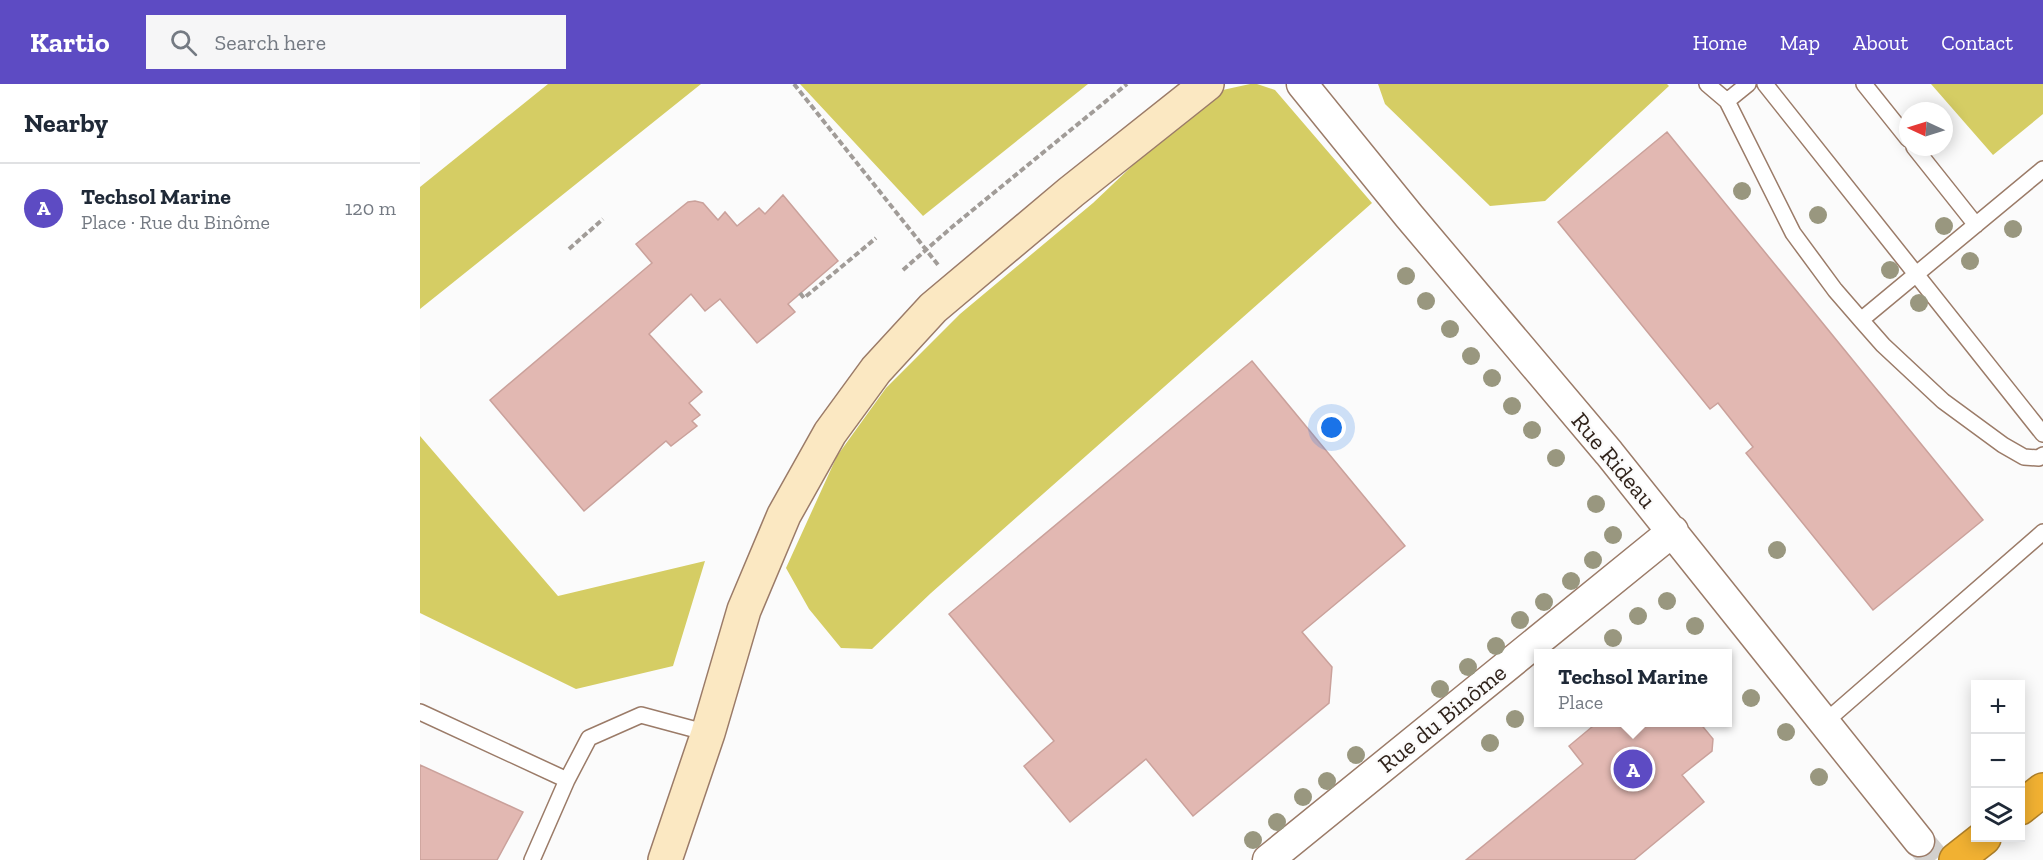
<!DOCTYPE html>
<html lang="en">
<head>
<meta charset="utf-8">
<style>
  :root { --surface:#fff; --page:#f6f6f7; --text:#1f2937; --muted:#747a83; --line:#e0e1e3; --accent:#5d4bc3 }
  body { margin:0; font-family:"Zilla Slab",serif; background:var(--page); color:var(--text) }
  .controls { position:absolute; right:18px; bottom:18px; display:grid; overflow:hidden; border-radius:0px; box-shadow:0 3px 15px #0003 }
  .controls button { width:54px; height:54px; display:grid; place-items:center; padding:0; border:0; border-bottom:2px solid var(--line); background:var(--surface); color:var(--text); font:30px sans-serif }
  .compass { position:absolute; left:1479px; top:18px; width:54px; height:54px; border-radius:50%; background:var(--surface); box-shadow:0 3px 15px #0003; rotate:274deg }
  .you { position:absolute; left:912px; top:344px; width:21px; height:21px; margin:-15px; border:4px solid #fff; border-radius:50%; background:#1a73e8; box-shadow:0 0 0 9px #1a73e833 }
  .badge { display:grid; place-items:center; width:39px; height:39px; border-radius:50%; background:var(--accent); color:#fff; font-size:20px; font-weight:700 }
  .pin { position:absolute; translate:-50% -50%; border:3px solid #fff; box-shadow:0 2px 6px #0006 }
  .popup { position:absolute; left:1114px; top:565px; width:198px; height:78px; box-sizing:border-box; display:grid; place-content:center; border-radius:0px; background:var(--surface); filter:drop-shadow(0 2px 4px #0005); font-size:20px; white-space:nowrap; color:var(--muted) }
  .popup b { font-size:22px; color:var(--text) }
  .popup::after { content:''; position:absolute; left:50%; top:100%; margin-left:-12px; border:12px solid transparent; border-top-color:var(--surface) }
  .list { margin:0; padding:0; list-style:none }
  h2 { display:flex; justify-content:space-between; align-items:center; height:78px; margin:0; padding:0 24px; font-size:26px }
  h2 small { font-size:20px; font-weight:400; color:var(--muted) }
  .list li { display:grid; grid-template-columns:39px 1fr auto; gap:18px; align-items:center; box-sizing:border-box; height:90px; padding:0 24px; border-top:2px solid var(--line) }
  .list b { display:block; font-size:22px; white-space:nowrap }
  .list p { margin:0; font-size:20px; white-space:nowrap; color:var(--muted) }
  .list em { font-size:20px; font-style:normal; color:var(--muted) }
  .icon { flex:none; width:33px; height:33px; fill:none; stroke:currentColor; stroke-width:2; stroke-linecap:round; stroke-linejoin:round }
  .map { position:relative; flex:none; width:1623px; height:776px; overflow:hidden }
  header { display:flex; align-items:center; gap:36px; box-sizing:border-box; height:84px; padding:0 30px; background:var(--accent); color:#fff }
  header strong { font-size:28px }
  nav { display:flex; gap:33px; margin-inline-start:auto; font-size:21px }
  .search { width:420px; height:54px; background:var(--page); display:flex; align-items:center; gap:15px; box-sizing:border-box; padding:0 21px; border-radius:0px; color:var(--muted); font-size:22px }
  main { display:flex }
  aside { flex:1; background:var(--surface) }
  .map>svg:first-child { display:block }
  .forest { fill:#d5cd64 }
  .building { fill:#e2b8b2; stroke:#caa19b; stroke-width:1.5 }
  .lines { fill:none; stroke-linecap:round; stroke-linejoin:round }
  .street-tunnel { stroke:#d2d0ce; stroke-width:30; stroke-dasharray:30 15; stroke-linecap:butt }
  .lane-casing { stroke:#9b7b68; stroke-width:18 }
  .street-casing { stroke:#9b7b68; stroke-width:33 }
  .secondary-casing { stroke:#9b7b68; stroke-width:36 }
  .highway-casing { stroke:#ad7f2a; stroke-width:36 }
  .path { stroke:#a19c98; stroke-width:4; stroke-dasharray:6 3; stroke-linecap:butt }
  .lane { stroke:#fff; stroke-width:15 }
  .street { stroke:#fff; stroke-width:30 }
  .secondary { stroke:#fbe8c2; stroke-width:33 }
  .highway { stroke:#f1b132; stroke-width:33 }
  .tree { fill:#99977f }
  .labels { text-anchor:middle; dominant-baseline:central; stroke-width:4.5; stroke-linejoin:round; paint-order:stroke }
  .street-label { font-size:24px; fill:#30231b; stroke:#fbfbfb }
</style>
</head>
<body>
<header>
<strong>Kartio</strong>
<div class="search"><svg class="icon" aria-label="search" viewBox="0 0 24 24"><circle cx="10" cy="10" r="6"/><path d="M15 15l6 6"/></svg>Search here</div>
<nav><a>Home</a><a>Map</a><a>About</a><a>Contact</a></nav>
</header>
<main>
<aside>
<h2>Nearby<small></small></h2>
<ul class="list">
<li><span class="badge">A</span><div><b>Techsol Marine</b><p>Place · Rue du Binôme</p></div><em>120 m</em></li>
</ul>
</aside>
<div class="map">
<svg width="1623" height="776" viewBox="0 0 1623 776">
  <rect width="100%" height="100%" fill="#fbfbfb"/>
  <path class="forest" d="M128 0H281L0 225V103Z
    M380 0H668L503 132Z
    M830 0H837L855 6 952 119 511 509 452 565 421 564 389 525 366 484 417 372 466 304 540 230 673 119 789 9Z
    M958 0H1247L1249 2 1125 117 1070 122 965 20Z
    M1511 0H1623V30L1573 71Z
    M0 352 138 512 285 477 253 582 156 605 0 529Z"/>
  <path class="building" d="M1247 48 1563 436 1453 526 1326 369 1333 363 1298 319 1290 325 1138 138Z
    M363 111 418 177 368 220 375 228 337 259 300 215 285 227 271 210 229 250 282 308 269 319 280 331 272 337 277 342 251 362 246 357 164 427 70 316 232 179 216 160 268 118 275 117 283 119 298 136 305 128 317 142 339 124 345 130Z
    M832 277 985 462 882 548 912 583 909 619 773 732 726 675 650 738 604 682 634 657 529 530Z
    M1178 638H1279L1293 655 1292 667 1262 691 1284 718 1214 776H1046L1163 680 1149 662Z
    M0 681 103 728 77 776H0Z"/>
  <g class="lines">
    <path class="street-tunnel" d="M1499 757 1515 776"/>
    <defs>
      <path id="lane" d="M1287 0 1307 17 1373 149 1415 206 1441 236 1463 261 1523 317 1583 361 1604 373 1619 374 1623 371
        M1345 0 1623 350
        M1444 0 1488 55
        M1307 17 1328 0
        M1494 63 1556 141
        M1441 236 1623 85
        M0 628 147 696 169 654 221 631 288 649
        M1405 638 1623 448
        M112 776 147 696"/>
      <path id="street" d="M882 0 989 132 1189 369 1499 757
        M848 776 1253 447"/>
      <path id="secondary" d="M245 776 288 649 324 526 364 431 410 349 456 286 513 224 651 108 787 0"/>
      <path id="highway" d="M1600 724 1623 706
        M1536 776 1564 754"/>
    </defs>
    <use href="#lane" class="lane-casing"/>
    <use href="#street" class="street-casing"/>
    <use href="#secondary" class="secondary-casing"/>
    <use href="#highway" class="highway-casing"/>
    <path class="path" d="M374 0 519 182
      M149 165 183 135
      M483 186 532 143 707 0
      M380 209 384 214 456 154"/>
    <use href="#lane" class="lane"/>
    <use href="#street" class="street"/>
    <use href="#secondary" class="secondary"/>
    <use href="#highway" class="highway"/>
  </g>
  <g class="tree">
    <circle cx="1322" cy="107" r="9"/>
    <circle cx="1398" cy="131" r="9"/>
    <circle cx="1524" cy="142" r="9"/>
    <circle cx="1593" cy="145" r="9"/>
    <circle cx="1550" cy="177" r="9"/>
    <circle cx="1470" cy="186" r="9"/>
    <circle cx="986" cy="192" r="9"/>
    <circle cx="1006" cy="217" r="9"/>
    <circle cx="1499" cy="219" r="9"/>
    <circle cx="1030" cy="245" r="9"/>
    <circle cx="1051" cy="272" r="9"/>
    <circle cx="1072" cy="294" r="9"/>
    <circle cx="1092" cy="322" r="9"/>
    <circle cx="1112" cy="346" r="9"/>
    <circle cx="1136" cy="374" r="9"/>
    <circle cx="1176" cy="420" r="9"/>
    <circle cx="1193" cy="451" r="9"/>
    <circle cx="1357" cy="466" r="9"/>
    <circle cx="1173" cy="476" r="9"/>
    <circle cx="1151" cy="497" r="9"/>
    <circle cx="1247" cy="517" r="9"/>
    <circle cx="1124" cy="518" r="9"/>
    <circle cx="1218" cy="532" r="9"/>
    <circle cx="1100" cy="536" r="9"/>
    <circle cx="1275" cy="542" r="9"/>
    <circle cx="1193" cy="554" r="9"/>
    <circle cx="1076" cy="562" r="9"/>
    <circle cx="1048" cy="583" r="9"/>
    <circle cx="1020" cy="605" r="9"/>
    <circle cx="1331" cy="614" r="9"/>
    <circle cx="1095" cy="635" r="9"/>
    <circle cx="1366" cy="648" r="9"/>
    <circle cx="1070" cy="659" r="9"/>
    <circle cx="936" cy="671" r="9"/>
    <circle cx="1399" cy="693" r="9"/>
    <circle cx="907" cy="697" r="9"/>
    <circle cx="883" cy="713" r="9"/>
    <circle cx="857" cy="738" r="9"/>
    <circle cx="833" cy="756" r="9"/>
  </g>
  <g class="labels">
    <g class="street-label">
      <text transform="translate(1194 376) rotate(50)">Rue Rideau</text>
      <text transform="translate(1022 634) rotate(-39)">Rue du Binôme</text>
    </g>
  </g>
</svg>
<div class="controls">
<button>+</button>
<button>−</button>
<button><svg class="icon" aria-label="layers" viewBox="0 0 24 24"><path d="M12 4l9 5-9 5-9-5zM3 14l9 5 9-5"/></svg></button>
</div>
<svg class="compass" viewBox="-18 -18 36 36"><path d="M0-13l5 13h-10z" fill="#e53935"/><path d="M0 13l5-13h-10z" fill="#747a83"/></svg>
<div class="you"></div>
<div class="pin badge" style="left:1213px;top:685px">A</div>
<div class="popup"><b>Techsol Marine</b>Place</div>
</div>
</main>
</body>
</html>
